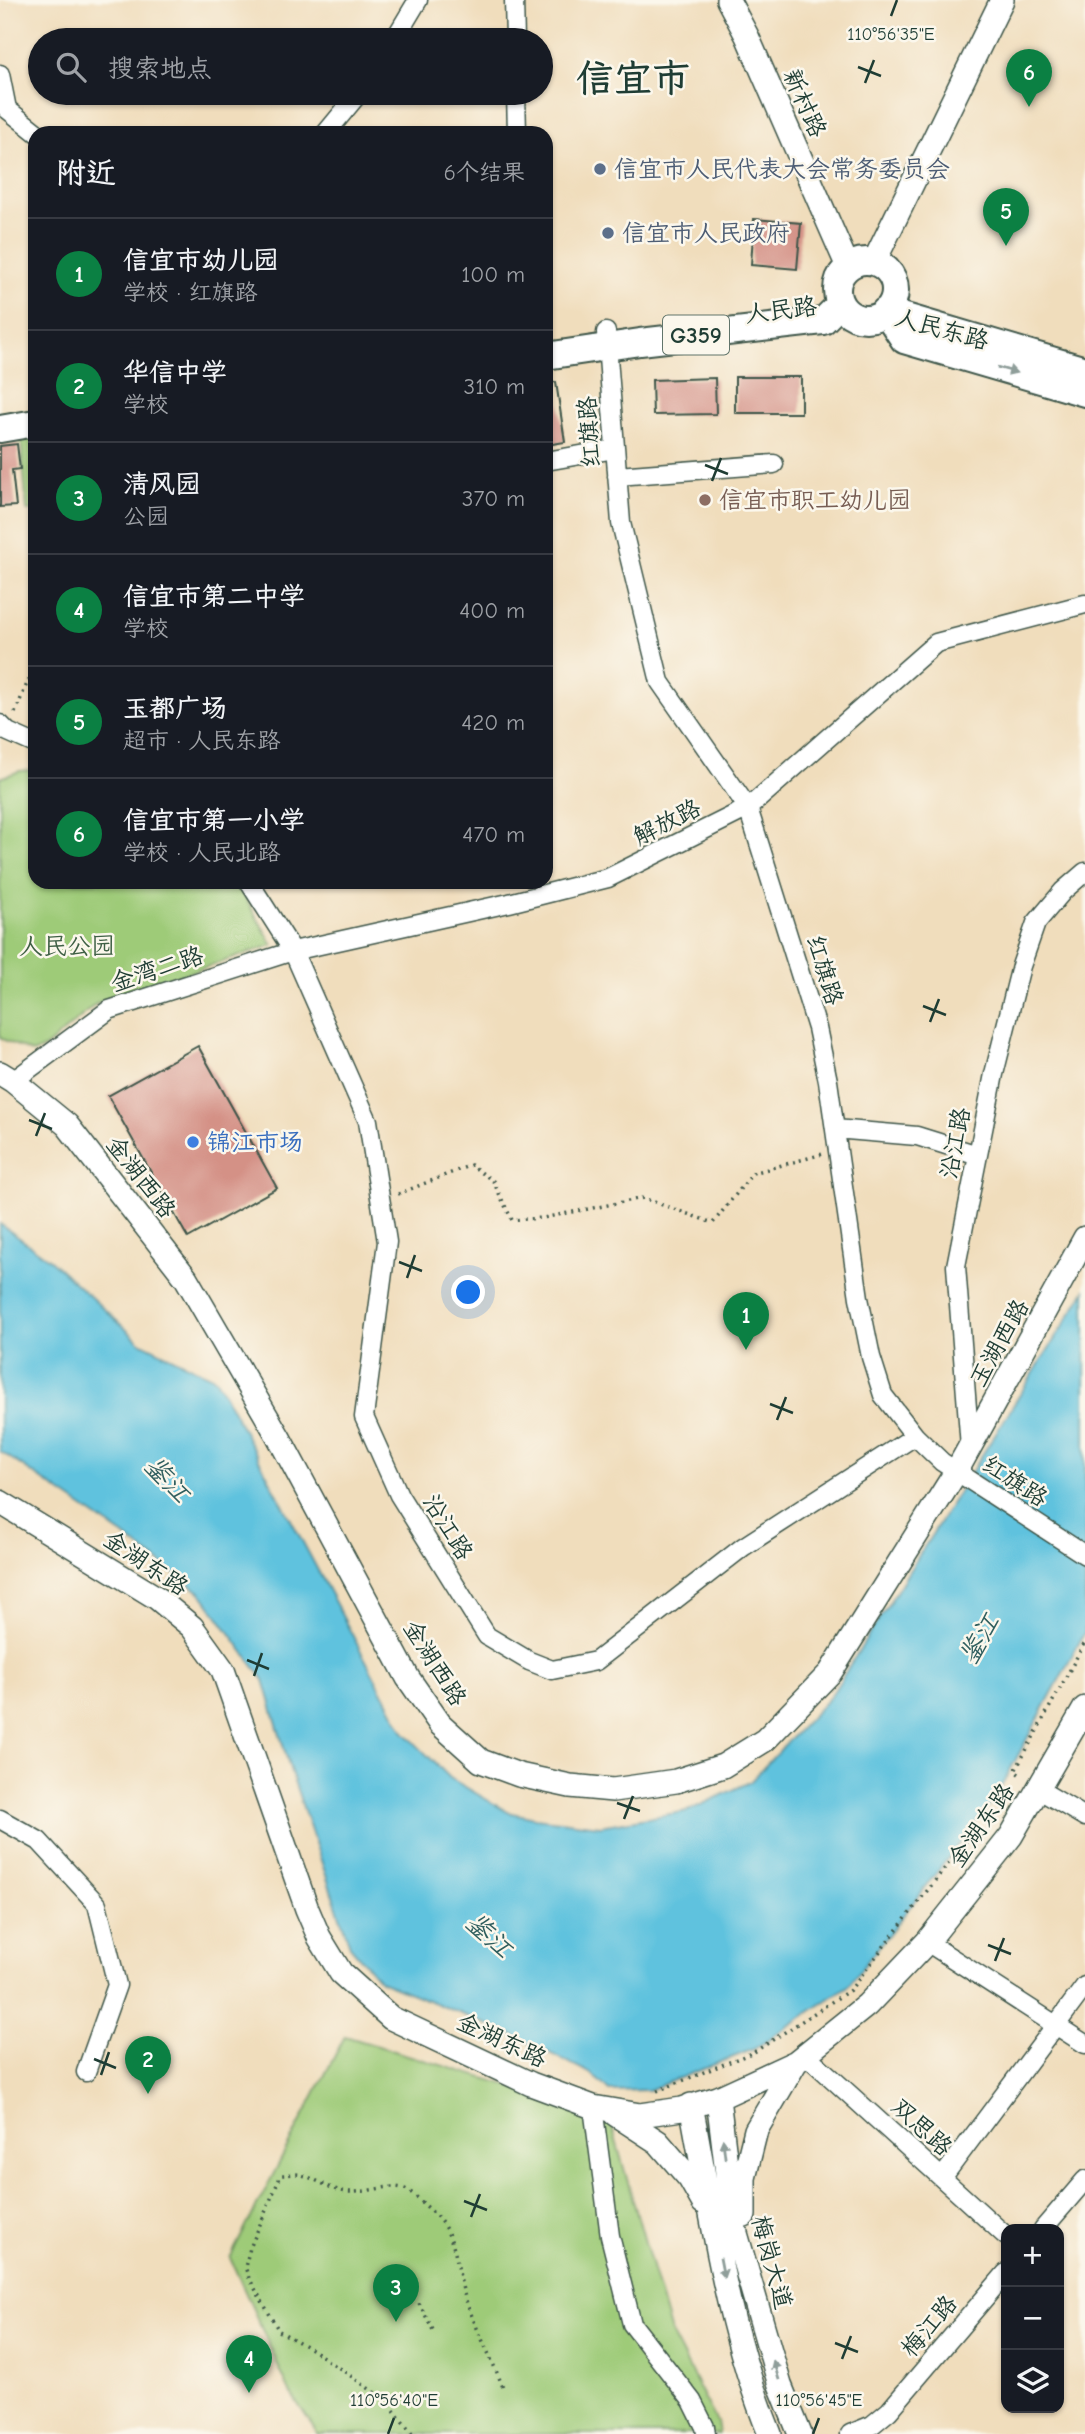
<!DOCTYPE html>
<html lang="zh">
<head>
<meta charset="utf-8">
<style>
  :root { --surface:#171b24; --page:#20242c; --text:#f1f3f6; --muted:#9ea1a6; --line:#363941; --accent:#0b8043 }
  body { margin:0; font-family:"Comic Neue","LXGW WenKai TC",sans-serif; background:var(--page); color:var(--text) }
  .controls { position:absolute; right:21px; bottom:21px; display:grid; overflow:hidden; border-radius:14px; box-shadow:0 2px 5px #0004 }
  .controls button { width:63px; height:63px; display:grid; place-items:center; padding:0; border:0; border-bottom:2px solid var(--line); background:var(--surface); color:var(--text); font:35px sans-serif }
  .you { position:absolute; left:469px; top:1293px; width:24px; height:24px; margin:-18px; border:5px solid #fff; border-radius:50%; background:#1a73e8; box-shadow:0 0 0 10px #1a73e833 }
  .badge { display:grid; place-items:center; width:46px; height:46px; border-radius:50%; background:var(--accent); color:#fff; font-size:23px; font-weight:700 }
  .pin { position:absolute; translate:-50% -58px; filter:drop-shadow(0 2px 4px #0008) }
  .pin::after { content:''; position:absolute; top:37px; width:24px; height:21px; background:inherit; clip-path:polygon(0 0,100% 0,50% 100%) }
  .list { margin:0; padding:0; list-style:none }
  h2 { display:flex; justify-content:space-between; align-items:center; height:91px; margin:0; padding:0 28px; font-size:30px }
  h2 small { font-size:23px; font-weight:400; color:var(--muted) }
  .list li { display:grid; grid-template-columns:46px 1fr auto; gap:21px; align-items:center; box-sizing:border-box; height:112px; padding:0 28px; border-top:2px solid var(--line) }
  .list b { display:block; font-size:26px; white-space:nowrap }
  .list p { margin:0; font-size:23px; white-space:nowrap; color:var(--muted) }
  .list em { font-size:23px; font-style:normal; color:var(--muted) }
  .icon { flex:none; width:38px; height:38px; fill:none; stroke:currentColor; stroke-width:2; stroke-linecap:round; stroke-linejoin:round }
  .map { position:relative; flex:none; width:1085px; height:2434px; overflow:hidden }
  .search { position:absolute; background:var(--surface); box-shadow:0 2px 5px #0004; left:28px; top:28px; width:525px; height:77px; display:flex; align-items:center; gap:18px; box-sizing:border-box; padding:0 24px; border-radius:38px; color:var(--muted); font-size:26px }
  .panel { position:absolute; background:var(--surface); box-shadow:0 2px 5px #0004; left:28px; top:126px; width:525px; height:763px; border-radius:21px }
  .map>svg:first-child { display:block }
  .green { fill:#9ecb78; stroke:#5e8456; stroke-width:2 }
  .water { fill:#5fc2de; stroke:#3f8089; stroke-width:2 }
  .building { fill:#d49186 }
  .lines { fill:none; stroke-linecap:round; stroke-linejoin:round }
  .minor-casing { stroke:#3e5548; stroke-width:21 }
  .major-casing { stroke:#3e5548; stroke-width:26 }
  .highway-casing { stroke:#3e5548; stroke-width:30 }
  .path { stroke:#3e5548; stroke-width:3.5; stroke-dasharray:2 5; stroke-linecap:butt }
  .minor { stroke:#fff; stroke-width:18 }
  .major { stroke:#fff; stroke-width:23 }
  .highway { stroke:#fff; stroke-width:26 }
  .oneway { fill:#8f9e9a }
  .ticks { fill:none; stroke:#1f3d34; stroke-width:2.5 }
  .service-dot { fill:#5c6f8a; stroke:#fbf7ec; stroke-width:2.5 }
  .education-dot { fill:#8d6e63; stroke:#fbf7ec; stroke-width:2.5 }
  .shop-dot { fill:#3f7fe0; stroke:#fbf7ec; stroke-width:2.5 }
  .labels { text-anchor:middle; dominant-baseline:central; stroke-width:5; stroke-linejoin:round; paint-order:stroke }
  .shield { fill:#fbf7ec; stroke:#61756b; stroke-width:2 }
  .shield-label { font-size:23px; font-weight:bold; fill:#1f3d34 }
  .street-label { font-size:24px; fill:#1f3d34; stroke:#fbf7ec }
  .service-label { font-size:24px; fill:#4e5e75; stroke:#fbf7ec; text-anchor:start }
  .education-label { font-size:24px; fill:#785e54; stroke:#fbf7ec; text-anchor:start }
  .park-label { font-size:24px; fill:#3f6045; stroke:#fbf7ec }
  .shop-label { font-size:24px; fill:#366cbe; stroke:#fbf7ec; text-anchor:start }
  .water-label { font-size:26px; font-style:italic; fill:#2f5e5e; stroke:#fbf7ec }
  .town-label { font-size:38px; font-weight:bold; fill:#1f3d34; stroke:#fbf7ec }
  .ticks-label { font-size:18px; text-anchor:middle; fill:#1f3d34; stroke:#fbf7ec; stroke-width:5; stroke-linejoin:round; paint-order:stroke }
</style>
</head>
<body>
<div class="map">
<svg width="1085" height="2434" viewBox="0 0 1085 2434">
  <rect width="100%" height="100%" fill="#fbf7ec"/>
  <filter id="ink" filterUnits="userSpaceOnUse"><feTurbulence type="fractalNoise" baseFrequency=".0143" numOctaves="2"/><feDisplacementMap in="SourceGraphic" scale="14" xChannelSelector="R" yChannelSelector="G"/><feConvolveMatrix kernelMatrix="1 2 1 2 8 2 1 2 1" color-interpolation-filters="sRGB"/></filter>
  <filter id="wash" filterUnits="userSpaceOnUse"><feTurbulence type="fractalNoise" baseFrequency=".00686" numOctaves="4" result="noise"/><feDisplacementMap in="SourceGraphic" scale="28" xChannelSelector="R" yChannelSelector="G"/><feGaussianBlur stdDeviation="1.57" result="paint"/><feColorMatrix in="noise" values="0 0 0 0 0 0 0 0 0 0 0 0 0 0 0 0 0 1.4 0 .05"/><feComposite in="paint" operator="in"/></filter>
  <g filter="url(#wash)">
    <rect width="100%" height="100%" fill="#f0ddbc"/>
    <path class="green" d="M35 438V510L27 511 21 439Z
      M35 770V882H236L273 945 97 1003 46 1047 33 1053 0 1038V778L20 771Z
      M345 2036 609 2116 671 2333 717 2422 719 2434H318L290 2392 230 2258Z"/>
    <path class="water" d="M0 1224 50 1260 140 1342 216 1379 404 1732 450 1778 508 1812 535 1818 600 1826 688 1811 750 1782 830 1697 1085 1291V1632L995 1798 848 1986 754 2049 649 2090 609 2091 592 2074 509 2033 380 1981 350 1946 290 1769 264 1680 201 1593 123 1535 0 1451Z"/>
    <g id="blocks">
      <path class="building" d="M754 219 801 223 797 269 751 265Z
        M735 377H801V413H735Z
        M715 378 716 414 653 415 652 380Z
        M556 382 565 442 546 445V383Z
        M17 444 20 469 12 470 16 506 0 507V446Z
        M198 1046 277 1188 188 1238 108 1096Z"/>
    </g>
  </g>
  <g filter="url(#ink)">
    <use href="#blocks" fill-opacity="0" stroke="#3e5548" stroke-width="2"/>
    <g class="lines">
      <defs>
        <path id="minor" d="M514 0 515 40
          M394 40 418 0
          M0 74 7 109 37 133
          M516 93 517 133
          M326 133 359 93
          M606 332 621 523 660 682 748 808 817 1028 828 1081 859 1298 871 1357 883 1395 915 1436 942 1462 1085 1555
          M546 461 615 449
          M617 476 774 464
          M0 724 8 732 35 744
          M249 882 293 951 368 1121 387 1242 364 1417 399 1495 487 1636 529 1661 552 1670 596 1661 743 1547 915 1436
          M13 1081 109 1010 293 951 509 903 608 878 748 808 936 643 1085 604
          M835 1129 917 1136 978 1155
          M970 1447 956 1266 994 1074 1021 966 1036 923 1063 891 1085 872
          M1038 1789 1085 1817
          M0 1819 39 1841 97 1904 117 1985 86 2072
          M927 1942 1085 2044
          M805 2054 1006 2236
          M593 2107 610 2236 632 2324 692 2401 705 2427 706 2434
          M942 2178 1085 1986
          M1043 2229 1085 2180
          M850 2434 872 2425 889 2411 1006 2273"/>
        <path id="major" d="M728 0 747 36 848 267
          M874 262 1002 0
          M0 1073 13 1081 67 1125 186 1278 278 1436 408 1678 440 1724 481 1761 519 1775 570 1786 613 1790 676 1781 723 1766 765 1740 830 1673 956 1472 1085 1238
          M0 1502 157 1598 192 1627 223 1670 307 1909 319 1937 341 1973 391 2018 531 2084 593 2107 640 2115 682 2109 718 2098 796 2062 867 2005 927 1942 1011 1836 1085 1708
          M718 2098 733 2223 780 2385 800 2434
          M691 2105C712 2215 727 2329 770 2434
          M615 2114 658 2142 690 2179 703 2202
          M744 2215V2178L756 2130 796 2062"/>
        <path id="highway" d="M837 290a29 29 0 1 1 58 0a29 29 0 1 1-58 0Z
          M885 311 904 340 1085 393
          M885 311 1085 370
          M546 356 640 342 823 321 840 304
          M0 429 35 423"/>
      </defs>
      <use href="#minor" class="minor-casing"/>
      <use href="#major" class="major-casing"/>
      <use href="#highway" class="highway-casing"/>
      <path class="path" d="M15 713 35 664
        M398 1194 471 1165 493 1181 512 1220 543 1218 643 1198 713 1223 753 1173 823 1154
        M1019 1774 1015 1771 1085 1642
        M657 2091 754 2052 850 1990 976 1828 979 1831
        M419 2303 433 2330
        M412 2434 387 2401 313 2350 279 2331 249 2278 245 2267 250 2248 281 2175C288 2175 296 2173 302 2175 316 2179 328 2188 342 2191 362 2196 388 2182 405 2189 413 2193 420 2200 426 2206 462 2237 453 2266 468 2306 479 2335 493 2361 504 2390"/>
      <use href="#minor" class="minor"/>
      <use href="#major" class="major"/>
      <use href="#highway" class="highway"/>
    </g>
    <defs><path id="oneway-solid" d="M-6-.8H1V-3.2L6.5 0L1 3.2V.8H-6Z" transform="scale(1.75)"/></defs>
    <g class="oneway">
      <use href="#oneway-solid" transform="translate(1007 370) rotate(16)"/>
      <use href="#oneway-solid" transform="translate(724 2149) rotate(-97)"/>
      <use href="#oneway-solid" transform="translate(722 2268) rotate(79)"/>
      <use href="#oneway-solid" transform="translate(776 2370) rotate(-107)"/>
    </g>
  </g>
  <path class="ticks" d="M891 16 897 0M858 67 881 76M865 83 874 60M705 465 728 474M712 481 721 458M923 1006 946 1015M930 1022 939 999M29 1120 52 1129M36 1136 45 1113M399 1262 422 1271M407 1278 415 1255M770 1404 793 1413M777 1420 786 1397M247 1660 269 1669M254 1676 262 1653M617 1803 640 1811M624 1819 633 1796M988 1945 1011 1954M995 1961 1004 1938M94 2059 116 2068M101 2075 109 2052M464 2201 487 2210M471 2217 480 2194M835 2343 858 2352M842 2359 851 2336M388 2434 394 2418M813 2434 819 2418"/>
  <g class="service-dot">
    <circle cx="600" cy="169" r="7"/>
    <circle cx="608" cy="233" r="7"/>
  </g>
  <circle class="education-dot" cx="705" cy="500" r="7"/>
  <circle class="shop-dot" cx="193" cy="1142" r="7"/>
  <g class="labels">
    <rect class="shield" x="663" y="315.5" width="66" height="39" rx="5"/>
    <g class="shield-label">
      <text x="696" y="335">G359</text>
    </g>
    <g class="street-label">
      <text transform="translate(805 103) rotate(66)">新村路</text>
      <text transform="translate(781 310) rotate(-7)">人民路</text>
      <text transform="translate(942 329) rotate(15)">人民东路</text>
      <text transform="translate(589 432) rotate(-94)">红旗路</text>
      <text transform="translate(667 822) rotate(-27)">解放路</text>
      <text transform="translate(157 969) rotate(-18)">金湾二路</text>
      <text transform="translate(825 970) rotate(73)">红旗路</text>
      <text transform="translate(955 1143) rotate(-79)">沿江路</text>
      <text transform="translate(141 1177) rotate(52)">金湖西路</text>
      <text transform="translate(999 1343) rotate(-61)">玉湖西路</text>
      <text transform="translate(1015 1481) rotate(33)">红旗路</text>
      <text transform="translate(448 1527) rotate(58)">沿江路</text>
      <text transform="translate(146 1563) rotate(34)">金湖东路</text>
      <text transform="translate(435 1663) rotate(58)">金湖西路</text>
      <text transform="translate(981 1825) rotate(-55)">金湖东路</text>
      <text transform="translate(502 2040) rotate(25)">金湖东路</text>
      <text transform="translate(922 2127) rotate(42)">双思路</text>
      <text transform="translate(772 2262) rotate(75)">梅岗大道</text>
      <text transform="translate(929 2326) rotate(-50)">梅江路</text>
    </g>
    <g class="service-label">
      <text x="614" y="169">信宜市人民代表大会常务委员会</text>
      <text x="622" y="233">信宜市人民政府</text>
    </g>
    <g class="education-label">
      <text x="719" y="500">信宜市职工幼儿园</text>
    </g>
    <g class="park-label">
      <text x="67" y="946">人民公园</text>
    </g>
    <g class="shop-label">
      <text x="207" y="1142">锦江市场</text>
    </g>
    <g class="water-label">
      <text transform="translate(167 1480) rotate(47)">鉴江</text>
      <text transform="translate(980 1639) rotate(-59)">鉴江</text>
      <text transform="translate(489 1936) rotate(43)">鉴江</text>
    </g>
    <g class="town-label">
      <text x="633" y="79">信宜市</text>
    </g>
  </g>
  <g class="ticks-label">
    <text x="891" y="40">110°56'35"E</text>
    <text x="394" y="2406">110°56'40"E</text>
    <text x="819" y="2406">110°56'45"E</text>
  </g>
</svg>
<div class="controls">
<button>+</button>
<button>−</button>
<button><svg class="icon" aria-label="layers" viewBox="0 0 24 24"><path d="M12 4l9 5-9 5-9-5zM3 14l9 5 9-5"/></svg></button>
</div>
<div class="you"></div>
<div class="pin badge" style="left:746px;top:1350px">1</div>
<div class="pin badge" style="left:148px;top:2094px">2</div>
<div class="pin badge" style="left:396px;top:2322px">3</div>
<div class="pin badge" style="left:249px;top:2393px">4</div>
<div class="pin badge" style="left:1006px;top:246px">5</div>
<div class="pin badge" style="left:1029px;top:107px">6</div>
<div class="search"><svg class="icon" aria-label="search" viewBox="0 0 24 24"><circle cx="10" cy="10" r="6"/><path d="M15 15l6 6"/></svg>搜索地点</div>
<section class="panel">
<h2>附近<small>6个结果</small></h2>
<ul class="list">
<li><span class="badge">1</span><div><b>信宜市幼儿园</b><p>学校 · 红旗路</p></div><em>100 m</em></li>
<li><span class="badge">2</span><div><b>华信中学</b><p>学校</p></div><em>310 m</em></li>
<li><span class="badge">3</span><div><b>清风园</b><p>公园</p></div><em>370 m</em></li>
<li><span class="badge">4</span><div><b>信宜市第二中学</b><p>学校</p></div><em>400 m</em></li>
<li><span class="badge">5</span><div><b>玉都广场</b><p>超市 · 人民东路</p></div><em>420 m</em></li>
<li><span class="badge">6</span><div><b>信宜市第一小学</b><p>学校 · 人民北路</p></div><em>470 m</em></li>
</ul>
</section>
</div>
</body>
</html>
